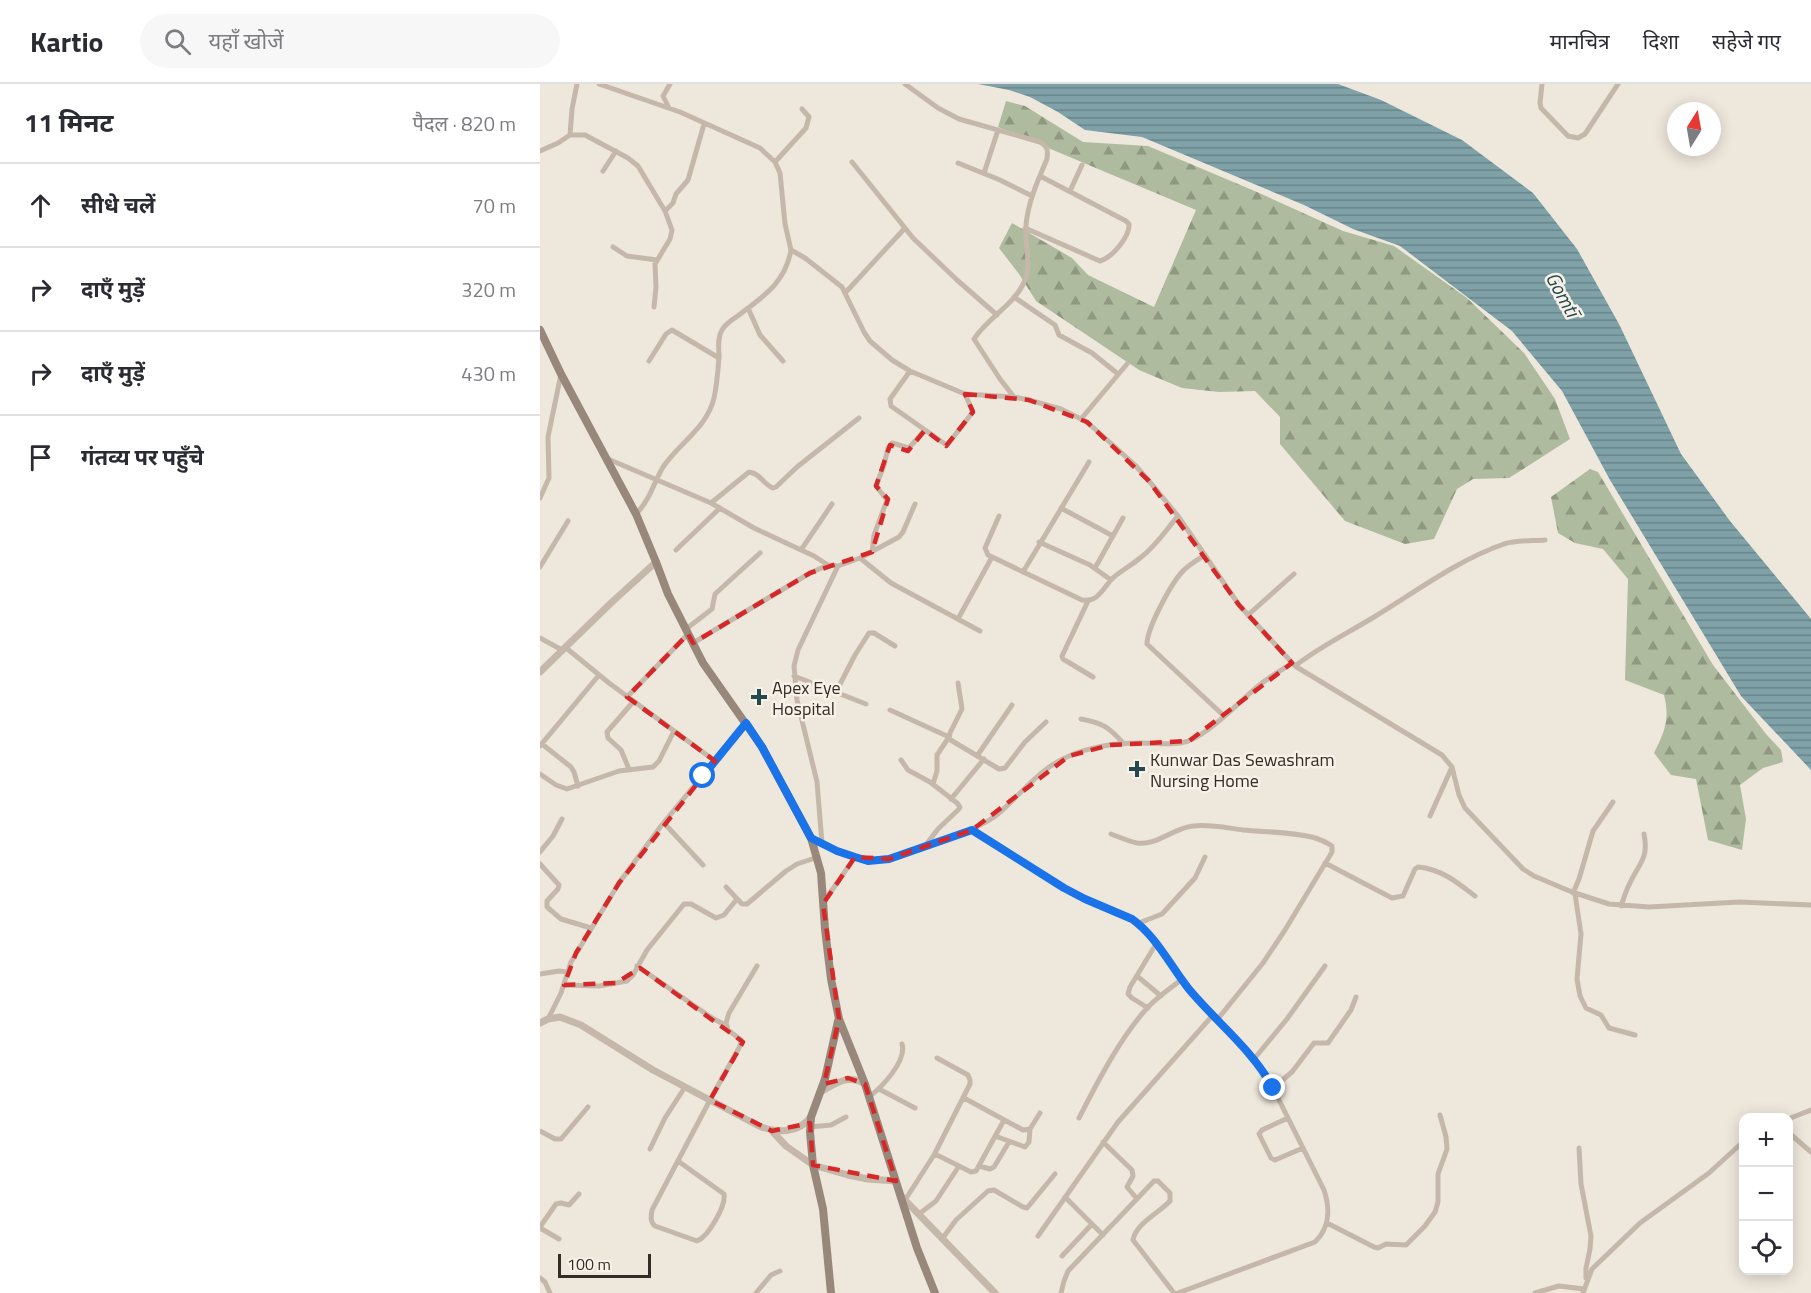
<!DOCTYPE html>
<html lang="hi">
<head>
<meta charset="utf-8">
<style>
  :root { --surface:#fff; --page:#f7f7f7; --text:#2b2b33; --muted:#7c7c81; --line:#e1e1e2 }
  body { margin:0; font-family:"Titillium Web","Noto Sans Devanagari",sans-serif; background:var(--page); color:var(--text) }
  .controls { position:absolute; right:18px; bottom:18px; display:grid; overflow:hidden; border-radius:12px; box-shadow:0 3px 15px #0003 }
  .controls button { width:54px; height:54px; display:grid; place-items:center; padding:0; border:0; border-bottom:2px solid var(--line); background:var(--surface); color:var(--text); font:30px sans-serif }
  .compass { position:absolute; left:1127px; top:18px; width:54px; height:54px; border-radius:50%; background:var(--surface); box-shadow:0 3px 15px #0003; rotate:11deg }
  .scale { position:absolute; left:18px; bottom:15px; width:93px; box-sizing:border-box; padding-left:6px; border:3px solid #332d28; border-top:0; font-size:16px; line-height:21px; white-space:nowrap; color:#332d28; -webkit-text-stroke:4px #f7f1e8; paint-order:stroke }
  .stop { position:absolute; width:18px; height:18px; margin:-14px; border:4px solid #1a73e8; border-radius:50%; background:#fff }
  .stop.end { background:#1a73e8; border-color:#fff; box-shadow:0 2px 6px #0008 }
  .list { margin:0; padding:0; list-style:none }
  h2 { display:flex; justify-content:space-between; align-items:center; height:78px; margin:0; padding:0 24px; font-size:26px }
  h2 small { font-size:20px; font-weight:400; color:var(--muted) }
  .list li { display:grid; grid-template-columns:39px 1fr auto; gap:18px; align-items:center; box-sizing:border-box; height:84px; padding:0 24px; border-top:2px solid var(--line) }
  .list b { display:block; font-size:22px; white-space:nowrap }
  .list em { font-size:20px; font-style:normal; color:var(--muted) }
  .icon { flex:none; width:33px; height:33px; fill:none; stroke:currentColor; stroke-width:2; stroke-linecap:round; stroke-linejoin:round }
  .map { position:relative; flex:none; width:1271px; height:1209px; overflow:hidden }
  header { display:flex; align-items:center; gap:36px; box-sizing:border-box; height:84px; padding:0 30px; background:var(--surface); border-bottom:2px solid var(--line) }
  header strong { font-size:28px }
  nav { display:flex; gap:33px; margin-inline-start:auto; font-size:21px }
  .search { width:420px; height:54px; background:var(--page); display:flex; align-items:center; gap:15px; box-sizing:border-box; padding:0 21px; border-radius:33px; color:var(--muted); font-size:22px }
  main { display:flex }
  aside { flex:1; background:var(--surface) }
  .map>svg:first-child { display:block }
  .forest { fill:url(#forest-firs) }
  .water { fill:url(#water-rules) }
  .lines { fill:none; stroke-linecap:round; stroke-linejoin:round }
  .minor { stroke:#c5b8aa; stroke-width:5 }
  .tertiary { stroke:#c5b8aa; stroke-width:7 }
  .secondary { stroke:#98887b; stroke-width:8 }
  .route { stroke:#1a73e8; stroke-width:8 }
  .marked { fill:none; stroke:#d62828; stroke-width:4.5; stroke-dasharray:12 8; stroke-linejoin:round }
  .poi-dot { fill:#23494f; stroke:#f7f1e8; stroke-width:2 }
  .labels { text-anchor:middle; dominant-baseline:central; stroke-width:5; stroke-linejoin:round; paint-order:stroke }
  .poi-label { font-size:18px; fill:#332d28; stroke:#f7f1e8; text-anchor:start }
  .water-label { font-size:20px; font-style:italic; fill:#23494f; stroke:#f7f1e8 }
</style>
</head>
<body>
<header>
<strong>Kartio</strong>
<div class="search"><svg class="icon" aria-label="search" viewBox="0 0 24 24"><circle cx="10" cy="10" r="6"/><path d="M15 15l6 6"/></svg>यहाँ खोजें</div>
<nav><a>मानचित्र</a><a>दिशा</a><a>सहेजे गए</a></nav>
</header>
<main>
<aside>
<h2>11 मिनट<small>पैदल · 820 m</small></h2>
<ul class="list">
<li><svg class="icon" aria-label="ahead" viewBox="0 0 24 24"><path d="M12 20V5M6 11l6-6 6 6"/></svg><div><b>सीधे चलें</b></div><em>70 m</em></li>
<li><svg class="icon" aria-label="right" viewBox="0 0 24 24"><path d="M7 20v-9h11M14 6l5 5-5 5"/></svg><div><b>दाएँ मुड़ें</b></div><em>320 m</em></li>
<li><svg class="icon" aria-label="right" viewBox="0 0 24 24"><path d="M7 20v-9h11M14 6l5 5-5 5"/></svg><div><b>दाएँ मुड़ें</b></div><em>430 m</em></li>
<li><svg class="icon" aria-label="arrive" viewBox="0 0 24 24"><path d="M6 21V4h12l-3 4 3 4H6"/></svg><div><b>गंतव्य पर पहुँचे</b></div></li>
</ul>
</aside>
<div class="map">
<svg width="1271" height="1209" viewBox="0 0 1271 1209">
  <defs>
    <pattern id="forest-firs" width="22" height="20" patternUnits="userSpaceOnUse" patternTransform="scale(1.5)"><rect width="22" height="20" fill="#afbb9e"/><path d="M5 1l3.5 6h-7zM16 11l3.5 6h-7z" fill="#8f9881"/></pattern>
    <pattern id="water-rules" width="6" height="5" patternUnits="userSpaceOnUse" patternTransform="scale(1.5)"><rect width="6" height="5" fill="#7fa2a8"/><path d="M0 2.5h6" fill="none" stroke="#698489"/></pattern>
  </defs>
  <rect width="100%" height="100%" fill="#eee7dc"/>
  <path class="forest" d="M466 17 485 22 543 58 608 62 717 108 803 147 854 162 927 214 984 269 1015 315 1030 355 969 394 933 395 917 405 894 455 865 460 805 437 740 360V333L715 307 679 308 642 304 599 286 496 217 479 190 459 164 472 139 532 174 548 191 614 223 656 126 458 43Z
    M1050 385 1058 388 1173 581 1226 650 1241 666 1243 678 1223 684 1200 701 1206 735 1202 766 1168 756 1156 695 1131 691 1114 669C1125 647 1130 635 1124 611L1085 596 1088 495 1063 465 1035 459 1018 449 1011 413Z"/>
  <path class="water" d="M438 0H798L841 16 922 56 993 109 1037 165 1079 240 1141 370 1190 437 1271 535V686L1201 612 1070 396 1022 307 972 247 860 162 813 145 764 121 602 53 545 46 518 28 490 13 469 6Z"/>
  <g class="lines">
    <path class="minor" d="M59 0 140 28 220 64 235 78 240 89 245 140 251 166 265 174 302 203 324 248 330 257 352 276 370 287 425 310 474 313 489 316 521 325 547 338 595 381 609 397 638 432 699 521 755 582 902 671 912 683 919 711 925 724 983 785 994 792 1032 808 1069 820 1109 823 1199 818 1271 821
      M365 0 398 24 419 35 500 58C508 63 508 66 507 75 498 96 488 118 486 141 484 159 492 178 485 196 475 221 448 233 434 255L460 295 474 313
      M1002 0 1000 19 1001 24 1028 52 1038 54 1045 50 1078 0
      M129 24 123 12 130 0
      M30 51 32 25 37 0
      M0 67 18 59 30 51H45L88 74 98 82 125 127 132 146 130 155 115 180 116 203 114 223
      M235 78 266 44 269 33 262 25
      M312 78 373 154 417 196 457 231
      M418 79 460 96 492 112
      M63 87 76 67
      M444 89 458 46
      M530 107 542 81
      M125 127 133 119 136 110 148 96 164 40
      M485 144 560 177C573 173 590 152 589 140L586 137 500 92
      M73 163 87 172 117 176
      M306 208 365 144
      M474 213 515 241 519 251 552 269 578 290
      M208 224 220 251 243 277
      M109 277 126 250 132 246 179 274
      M370 287 350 315 351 322 405 360H408L432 329V326L425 310
      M541 335 587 280
      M68 375 171 419 214 444 274 472 288 481
      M0 414 9 394 8 353 21 290
      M171 419 209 388C220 389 223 400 233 404L236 403 257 383 319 334
      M521 424 573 452
      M96 430C110 416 113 400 123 383 139 359 167 344 174 314 177 301 178 286 179 273 179 265 177 254 182 246 185 240 193 235 199 231 224 212 245 199 251 166
      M459 432 445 464 448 471 542 516C559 519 563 503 574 493 582 486 592 481 600 474 615 463 626 446 638 432
      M499 458 550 481 571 496
      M136 466 180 424
      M261 466 292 420
      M332 468 334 451 347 416 336 402 344 381 348 364 352 359 369 364 385 346
      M665 471C657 476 648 481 642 488 631 500 607 544 607 560L684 632
      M320 474 351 499 440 547
      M0 483 28 437
      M555 484 583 434
      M483 488 549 378
      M548 517 522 572 523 575 553 593
      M708 531 754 490
      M418 535 452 473
      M146 545 172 525 175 510 220 469
      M0 554 22 566
      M153 559 270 489 288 481 298 482 320 474 359 453 363 448 375 420
      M25 563 69 599 175 677
      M755 582C778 564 804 551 829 536 873 510 915 477 964 460 977 456 992 457 1005 456
      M254 592 326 620
      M418 599 422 625 410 649 409 655 459 685 465 684 485 658 506 638
      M296 608 315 571 329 549H334L355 562
      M87 613 148 550
      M350 626 409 653 397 671V687L393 700
      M541 635C563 639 569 643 584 660
      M2 660 31 683 34 688 38 702
      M0 662 59 591
      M437 672 472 621
      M361 676 368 686 390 698 417 719 420 723 419 725 398 745 385 762
      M89 685 81 666 68 654 67 648 93 618
      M0 690 16 701 27 705 79 687 113 683 119 677 134 647
      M411 715 444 675
      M890 732 912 683
      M124 739 163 781
      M432 746 524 804 545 815 593 835 608 849 649 904 726 990 784 1106C790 1124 790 1144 775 1158L638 1209
      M571 750C579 753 588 757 597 759 617 762 633 744 653 742 669 740 687 744 703 746 726 748 749 748 772 753 779 755 786 758 792 762V768L745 846 723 879 677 936
      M271 754C289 763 307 773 326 776 350 780 440 746 458 730 480 711 501 683 529 672 550 663 577 659 600 659 614 659 628 661 641 659 666 655 701 615 722 599 731 592 742 586 752 579
      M282 759 277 698 257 616 254 582 258 566 298 482
      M0 768 13 752 22 735
      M785 779 852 814 863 812 875 785 878 783C901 785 917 798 935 812
      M0 780 19 801 18 805 7 817V823L21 835 51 844
      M186 803 202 820H207L246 787 257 780 278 773
      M1033 809 1039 795 1053 747 1073 718
      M1035 810 1041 850 1037 895 1040 912 1046 924 1061 931 1069 944 1095 951
      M283 819 315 773
      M1081 822C1084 814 1086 806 1090 799 1099 779 1109 775 1104 750
      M599 839 622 830 655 794 665 773
      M97 882 172 934 187 942
      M0 890 19 887 27 888
      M597 892 621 912
      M24 901 59 902 87 897 93 891 107 866 144 820H151L176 834 184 831 197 815
      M608 924 592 914 588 910 590 903 616 860
      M8 935 21 909 31 878 79 799 121 742 206 639
      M714 975 747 935 785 882
      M733 1004 752 988 774 959H788L811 926 816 913
      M339 1005 375 1024
      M329 1013C342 1003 367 977 362 960
      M424 1014 483 1046 490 1045 500 1029
      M539 1034C558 997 581 952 609 922 619 912 631 904 642 895
      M748 1034 722 1046 719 1050 731 1074 735 1076 763 1064
      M1248 1035 1271 1026
      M270 1043 291 1041 306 1033
      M0 1047 15 1055H21L48 1023
      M1248 1048 1271 1068
      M455 1052 485 1063 489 1058 490 1045
      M563 1058 592 1086 593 1092 587 1103 597 1115
      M1039 1064 1041 1100 1051 1152 1050 1165 1046 1184V1194
      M110 1065 125 1034 145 1003
      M395 1070 431 1088 436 1087 464 1036
      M138 1077 184 1110C186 1122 168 1153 157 1157L115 1142C110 1138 111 1133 112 1126L170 1016 200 962 201 956 188 946 186 939 189 929 217 882
      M439 1082 450 1085 454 1083 469 1058
      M525 1113 563 1151
      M365 1116 394 1071 430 1000V996L428 991 397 974
      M379 1130 396 1117 419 1082
      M787 1139 834 1163 838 1164 846 1160 866 1161 885 1142 895 1128 898 1118V1090L907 1065 906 1053 900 1031
      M0 1143 16 1120 21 1119 29 1121 39 1110
      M0 1144 19 1155
      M498 1152 578 1038 673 931
      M402 1155 416 1136 448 1107 454 1106 483 1123 487 1124 515 1090
      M522 1172 552 1140
      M0 1194 5 1198 10 1209
      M216 1209 231 1191 240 1187
      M521 1209 524 1197 528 1187 614 1097H618L630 1109V1117C619 1129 596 1139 593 1156L634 1209
      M995 1209 1019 1202 1044 1205
      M1043 1209 1052 1185 1100 1139 1169 1089 1204 1057"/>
    <path class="tertiary" d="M0 588 72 518 116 478
      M0 939 8 935 20 933 41 941 113 986 219 1042C236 1049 258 1050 271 1033
      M280 1008C296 1000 307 989 325 1000
      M232 1047 246 1062 273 1081 308 1091 328 1095 356 1097
      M361 1112 455 1209"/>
    <path class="secondary" d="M0 246 21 290 96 430 116 478 128 510 163 579 222 663 271 754 281 789 285 845 291 895 299 935 325 1000 377 1164 395 1209
      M291 1209 283 1125 273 1081 270 1048 271 1033 285 995 298 937"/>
  </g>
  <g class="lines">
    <path class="route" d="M163 692 206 639 222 663 271 754 297 767 315 773 328 777 349 775 432 746 524 804 545 815 592 835C616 852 630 881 648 904 675 937 712 965 733 1004"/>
  </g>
  <path class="marked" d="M425 310 489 316 547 338 609 397 699 521 752 579 649 657 570 661 529 672 432 746 349 775 315 773 283 820 299 935 284 1000 308 994 325 1000 356 1097 273 1081 270 1039 232 1047 170 1016 203 958 100 884 76 899 24 901 36 869 79 799 175 677 87 613 148 550 153 559 270 489 332 468 348 415 336 402 350 361 368 367 385 346 406 362 433 328Z"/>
  <g class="poi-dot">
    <path d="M216 604h6v6h6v6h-6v6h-6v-6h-6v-6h6z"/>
    <path d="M594 676h6v6h6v6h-6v6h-6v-6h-6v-6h6z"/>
  </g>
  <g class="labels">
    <g class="poi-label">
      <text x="232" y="603">Apex Eye<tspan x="232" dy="21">Hospital</tspan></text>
      <text x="610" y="675">Kunwar Das Sewashram<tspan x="610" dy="21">Nursing Home</tspan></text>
    </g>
    <g class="water-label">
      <text transform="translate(1023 210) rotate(61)">Gomtī</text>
    </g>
  </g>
</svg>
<div class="controls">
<button>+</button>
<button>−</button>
<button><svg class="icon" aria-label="locate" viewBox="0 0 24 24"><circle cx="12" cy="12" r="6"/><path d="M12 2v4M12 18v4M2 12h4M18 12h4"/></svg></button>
</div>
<svg class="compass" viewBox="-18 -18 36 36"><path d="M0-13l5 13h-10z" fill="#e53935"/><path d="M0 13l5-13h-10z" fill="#7c7c81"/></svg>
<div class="scale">100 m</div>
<div class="stop" style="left:163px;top:692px"></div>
<div class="stop end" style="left:733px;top:1004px"></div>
</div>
</main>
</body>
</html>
